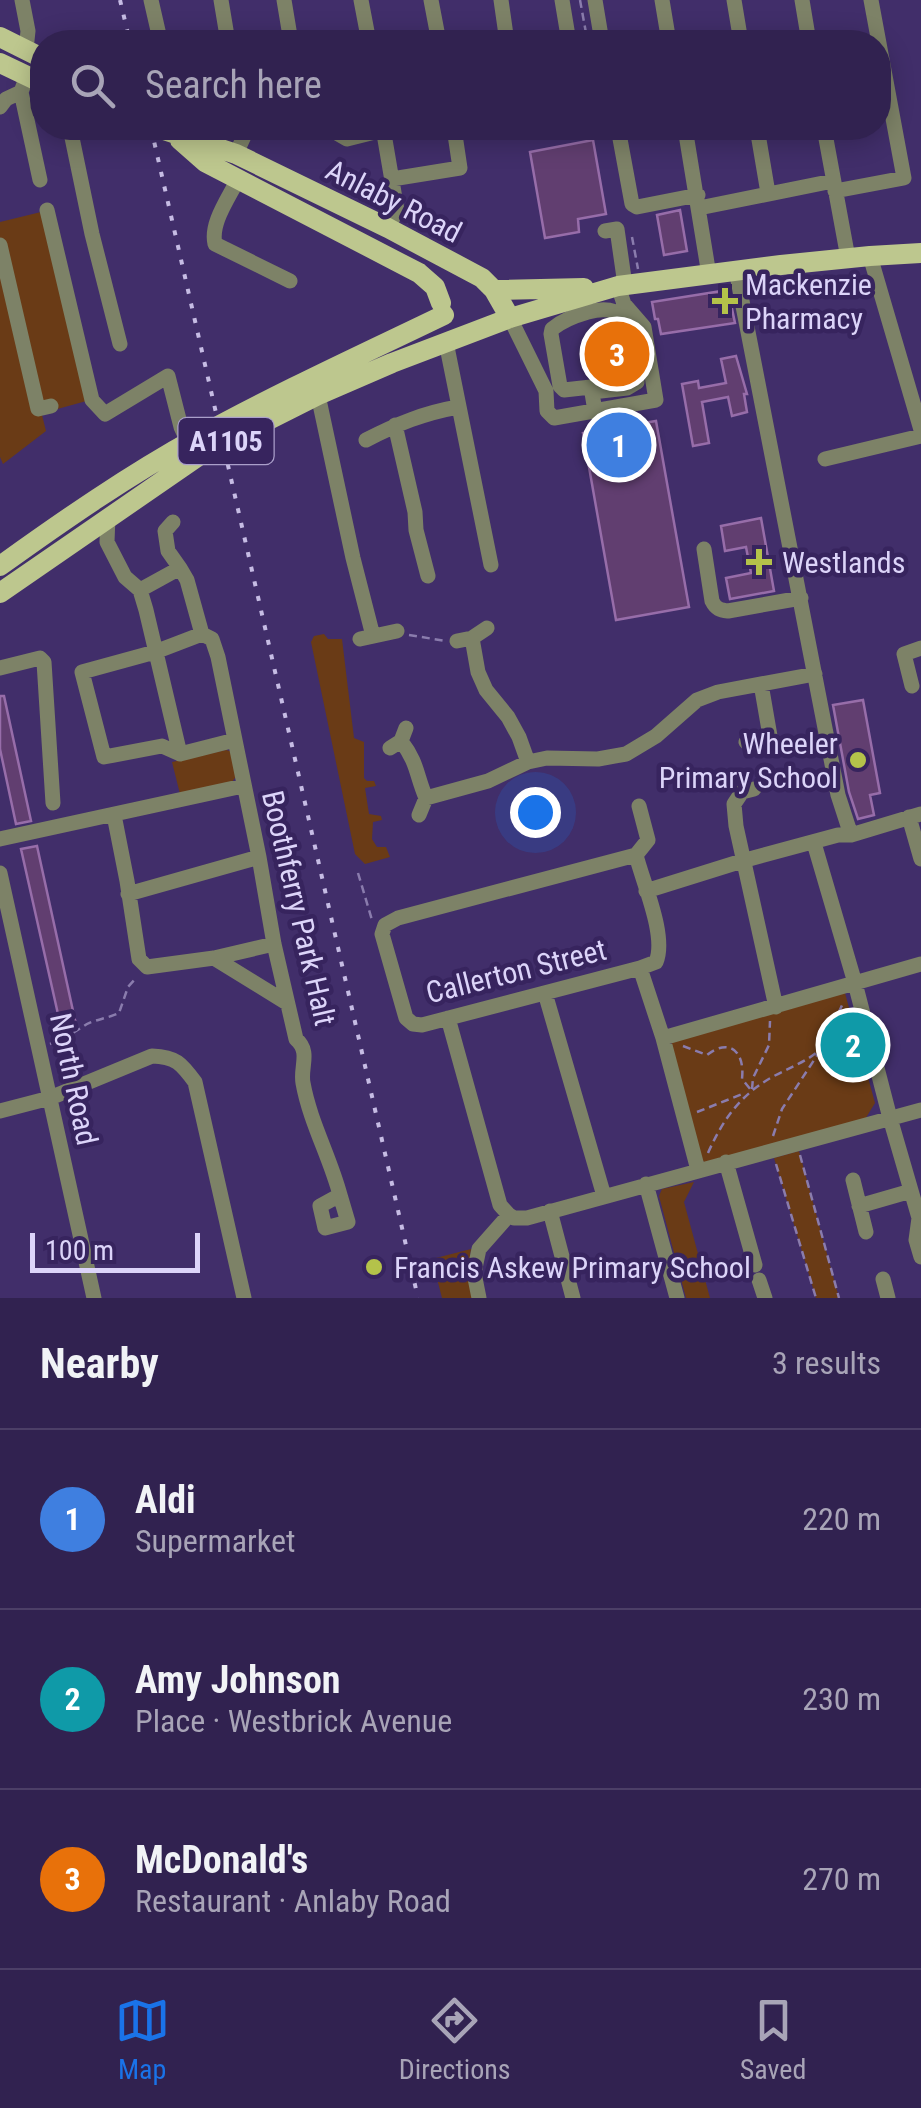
<!DOCTYPE html>
<html lang="en">
<head>
<meta charset="utf-8">
<style>
  :root { --surface:#312250; --page:#392a57; --text:#f1f3f6; --muted:#a8a4b7; --line:#4c3f67; --accent:#1a73e8 }
  body { margin:0; font-family:"Roboto Condensed",sans-serif; background:var(--page); color:var(--text) }
  .scale { position:absolute; left:30px; bottom:25px; width:170px; box-sizing:border-box; padding-left:10px; border:5px solid #dcd4f9; border-top:0; font-size:28px; line-height:35px; white-space:nowrap; color:#dcd4f9; -webkit-text-stroke:8px #37245e; paint-order:stroke }
  .you { position:absolute; left:535px; top:812px; width:35px; height:35px; margin:-25px; border:8px solid #fff; border-radius:50%; background:#1a73e8; box-shadow:0 0 0 15px #1a73e833 }
  .badge { display:grid; place-items:center; width:65px; height:65px; border-radius:50%; background:var(--accent); color:#fff; font-size:32px; font-weight:700 }
  .pin { position:absolute; translate:-50% -50%; border:5px solid #fff; box-shadow:0 2px 10px #0006 }
  .list { margin:0; padding:0; list-style:none }
  h2 { display:flex; justify-content:space-between; align-items:center; height:130px; margin:0; padding:0 40px; font-size:42px }
  h2 small { font-size:32px; font-weight:400; color:var(--muted) }
  .list li { display:grid; grid-template-columns:65px 1fr auto; gap:30px; align-items:center; box-sizing:border-box; height:180px; padding:0 40px; border-top:2px solid var(--line) }
  .list b { display:block; font-size:38px; white-space:nowrap }
  .list p { margin:0; font-size:32px; white-space:nowrap; color:var(--muted) }
  .list em { font-size:32px; font-style:normal; color:var(--muted) }
  .icon { flex:none; width:55px; height:55px; fill:none; stroke:currentColor; stroke-width:2; stroke-linecap:round; stroke-linejoin:round }
  .map { position:relative; flex:none; width:921px; height:1298px; overflow:hidden }
  .search { position:absolute; background:var(--surface); box-shadow:0 5px 25px #0003; left:30px; right:30px; top:30px; height:110px; display:flex; align-items:center; gap:25px; box-sizing:border-box; padding:0 35px; border-radius:40px; color:var(--muted); font-size:38px }
  .sheet { height:670px; background:var(--surface) }
  nav { display:flex; justify-content:space-around; align-items:center; box-sizing:border-box; height:140px; border-top:2px solid var(--line); background:var(--surface); font-size:28px; color:var(--muted) }
  nav a { display:grid; justify-items:center; gap:5px }
  nav .on { color:var(--accent) }
  .map>svg:first-child { display:block }
  .green { fill:#6a3b16 }
  .building { fill:#613e70; stroke:#976da9; stroke-width:2.5 }
  .lines { fill:none; stroke-linecap:round; stroke-linejoin:round }
  .path { stroke:#8a7cad; stroke-width:2.5; stroke-dasharray:8 5; stroke-linecap:butt }
  .minor { stroke:#7d8267; stroke-width:15 }
  .major { stroke:#bdc78e; stroke-width:20 }
  .rail { stroke:#c6bce4; stroke-width:4; stroke-dasharray:5 10; stroke-linecap:butt }
  .poi-dot { fill:#b4c24a; stroke:#37245e; stroke-width:4 }
  .labels { text-anchor:middle; dominant-baseline:central; stroke-width:9; stroke-linejoin:round; paint-order:stroke }
  .shield { fill:#37245e; stroke:#aa9fca; stroke-width:2.5 }
  .shield-label { font-size:28px; font-weight:bold; fill:#dcd4f9 }
  .street-label { font-size:30px; fill:#dcd4f9; stroke:#37245e }
  .poi-label { font-size:30px; fill:#dcd4f9; stroke:#37245e; text-anchor:start }
</style>
</head>
<body>
<div class="map">
<svg width="921" height="1298" viewBox="0 0 921 1298">
  <rect width="100%" height="100%" fill="#412e6a"/>
  <path class="green" d="M45 211 90 400 43 413 42 415 46 431 3 464 0 457V222Z
    M324 634 328 639H342L354 738 364 742V778L367 781H374L376 786 365 788 369 814 381 816 382 820 373 822 372 839 377 847H386L390 857 365 864 355 854 311 642 314 636Z
    M226 750 233 752 237 775 232 782 180 794 172 762Z
    M845 993 875 1103 864 1121 709 1165 701 1160 671 1046 672 1042Z
    M799 1151 839 1298H816L774 1158Z
    M694 1182 684 1202 710 1298H686L659 1196 662 1189Z
    M471 1249 468 1273 474 1298H442L432 1259Z"/>
  <path class="building" d="M593 140 606 214 578 219 579 232 545 238 530 152Z
    M680 210 687 251 664 255 657 215Z
    M728 290 735 323 661 334 658 319H655L652 302Z
    M603 321 614 325 619 334 625 371 623 377 608 379 599 330 604 329Z
    M736 356 747 394H744L747 412 732 416 728 397 702 402 709 443 693 446 682 384 698 381 699 388 726 383 721 359Z
    M656 421 689 607 616 620 583 433Z
    M761 518 774 591 730 599 726 578 751 573 746 547 725 551 721 526Z
    M0 696H4L31 821 16 824 0 749Z
    M863 700 880 793 870 795 874 815 858 819 849 792 833 705Z
    M37 846 75 1020 60 1023 21 849Z"/>
  <g class="lines">
    <path class="path" d="M580 0 586 33
      M632 237 638 269
      M409 635 446 641
      M358 873 372 920
      M50 1044C65 1038 75 1032 87 1024 94 1020 109 1018 119 1013L128 987 137 977
      M683 1046 707 1055C730 1037 745 1052 742 1079L751 1090
      M822 1048 844 1001
      M752 1089 753 1078 769 1045 770 1021
      M697 1112 745 1093
      M773 1136 782 1109 820 1051
      M708 1153C723 1119 741 1094 774 1076 789 1068 803 1063 816 1053
      M800 1155 839 1298
      M776 1164 816 1298"/>
    <path class="minor" d="M22 0 28 31 26 50
      M151 0 159 35 166 42
      M221 0 228 42
      M284 0 291 42
      M361 0 369 42
      M431 0 439 42
      M501 0 507 42
      M562 0 569 42
      M595 0 602 42
      M662 0 669 42
      M734 0 741 42
      M802 0 809 42
      M21 92 40 180
      M0 107 6 99 21 92 24 84
      M70 128 92 234 120 344
      M328 128 347 139 383 130
      M383 128 397 210 388 228
      M618 128 632 204 637 207 698 195
      M685 128 709 275
      M757 128 768 193
      M824 128 848 258
      M236 154 245 134 244 128
      M238 179C229 198 210 223 215 244L290 281
      M392 179 460 168 454 128
      M835 191 904 178 871 0
      M699 208 833 181
      M47 210 92 400 105 414 168 376 181 427 188 442
      M605 231 617 229 625 285
      M0 245 38 409 51 406
      M870 256 921 430
      M736 270 838 795 851 835
      M510 318 546 391 547 411 554 418 656 400 644 327 624 304 618 286
      M446 342 491 565
      M315 387 318 395 353 558 373 636
      M592 392 627 388 637 382C637 371 635 361 634 350 629 321 622 303 588 312 574 316 563 320 552 329L551 334 560 386 564 390 591 387 595 411
      M395 425 415 512 416 530 428 576
      M366 440C397 424 424 413 458 407
      M825 459 921 436
      M108 516 107 542 125 577 140 590 146 610 180 754 235 740
      M173 522 165 531 168 551 180 568
      M704 549 712 601C716 609 720 610 728 611L801 598
      M140 590 180 568 187 580 202 634 212 639 218 657 259 857 274 944 296 1039C311 1052 300 1067 303 1083 310 1122 330 1157 340 1195L320 1206 325 1228 348 1222 340 1195
      M472 638 478 672 486 690 508 717 519 737 528 762
      M360 639 397 631
      M457 641 472 638 487 628
      M0 668 40 658 44 662 53 803
      M912 686 904 654 921 648
      M401 741C418 763 416 775 426 798
      M746 742 770 736 761 684
      M390 748 401 741 406 728
      M180 754 162 746 104 757 82 672 155 652 202 634
      M754 789 742 792 734 804 736 826 776 1007
      M639 806 648 840 636 855 398 918 385 925 382 934 406 1018 413 1024 422 1025 640 968
      M114 815 127 881 139 959 147 967 214 958 274 944
      M419 815 426 798 488 781 528 762 547 758 598 759 626 754 656 736 697 700 718 692 815 674
      M909 817 921 859
      M0 839 243 786
      M814 843 855 983 890 1118 919 1218 916 1240 921 1257
      M636 855C643 883 667 936 656 962L640 968 663 1038
      M0 873 94 1298
      M646 891 742 861 838 835H851L921 814
      M128 894 259 857
      M214 958 287 1003
      M545 993 604 1196
      M448 1018 500 1205 509 1215
      M0 1111 50 1098 152 1056C176 1057 181 1063 195 1082L244 1298
      M726 1162 755 1265
      M698 1170 663 1038 921 964
      M853 1180 866 1232
      M646 1184 677 1298
      M859 1206 911 1191
      M550 1211 573 1298
      M509 1215 514 1218H527L921 1110
      M883 1279 888 1298
      M759 1280 765 1298
      M479 1298 474 1273 479 1249 509 1215"/>
    <path class="major" d="M0 37 42 58
      M0 63 42 83
      M158 128 236 154 388 228 482 278 494 290 510 318
      M180 140 205 162 419 273 435 287 441 303
      M494 290 584 288
      M0 566C64 520 129 475 198 437 278 393 361 355 444 315
      M0 593 203 453 318 395 392 363 510 318 618 286 781 265 870 256 921 253"/>
    <path class="rail" d="M120 0 130 42
      M151 128 418 1298"/>
  </g>
  <g class="poi-dot">
    <path d="M720 286h10v10h10v10h-10v10h-10v-10h-10v-10h10z"/>
    <path d="M754 547h10v10h10v10h-10v10h-10v-10h-10v-10h10z"/>
    <circle cx="858" cy="760" r="10"/>
    <circle cx="374" cy="1267" r="10"/>
  </g>
  <g class="labels">
    <rect class="shield" x="178.5" y="418" width="95" height="46" rx="8"/>
    <g class="shield-label">
      <text x="226" y="441">A1105</text>
    </g>
    <g class="street-label">
      <text transform="translate(394 201) rotate(27)">Anlaby Road</text>
      <text transform="translate(299 908) rotate(77)">Boothferry Park Halt</text>
      <text transform="translate(516 971) rotate(-14)">Callerton Street</text>
      <text transform="translate(74 1079) rotate(78)">North Road</text>
    </g>
    <g class="poi-label">
      <text x="745" y="284">Mackenzie<tspan x="745" dy="34">Pharmacy</tspan></text>
      <text x="782" y="562">Westlands</text>
      <text x="838" y="743" text-anchor="end">Wheeler<tspan x="838" dy="34">Primary School</tspan></text>
      <text x="394" y="1267">Francis Askew Primary School</text>
    </g>
  </g>
</svg>
<div class="scale">100 m</div>
<div class="you"></div>
<div class="pin badge" style="left:619px;top:445px;background:#3f7fe0">1</div>
<div class="pin badge" style="left:853px;top:1045px;background:#0f9aa8">2</div>
<div class="pin badge" style="left:617px;top:354px;background:#e8710a">3</div>
<div class="search"><svg class="icon" aria-label="search" viewBox="0 0 24 24"><circle cx="10" cy="10" r="6"/><path d="M15 15l6 6"/></svg>Search here</div>
</div>
<section class="sheet">
<h2>Nearby<small>3 results</small></h2>
<ul class="list">
<li><span class="badge" style="background:#3f7fe0">1</span><div><b>Aldi</b><p>Supermarket</p></div><em>220 m</em></li>
<li><span class="badge" style="background:#0f9aa8">2</span><div><b>Amy Johnson</b><p>Place · Westbrick Avenue</p></div><em>230 m</em></li>
<li><span class="badge" style="background:#e8710a">3</span><div><b>McDonald's</b><p>Restaurant · Anlaby Road</p></div><em>270 m</em></li>
</ul>
</section>
<nav>
<a class="on"><svg class="icon" aria-label="map" viewBox="0 0 24 24"><path d="M3 6l6-2 6 2 6-2v14l-6 2-6-2-6 2zM9 4v14M15 6v14"/></svg>Map</a>
<a><svg class="icon" aria-label="directions" viewBox="0 0 24 24"><path d="M12 3l9 9-9 9-9-9zM9 14v-3h6M13 9l2 2-2 2"/></svg>Directions</a>
<a><svg class="icon" aria-label="saved" viewBox="0 0 24 24"><path d="M7 4h10v16l-5-4-5 4z"/></svg>Saved</a>
</nav>
</body>
</html>
